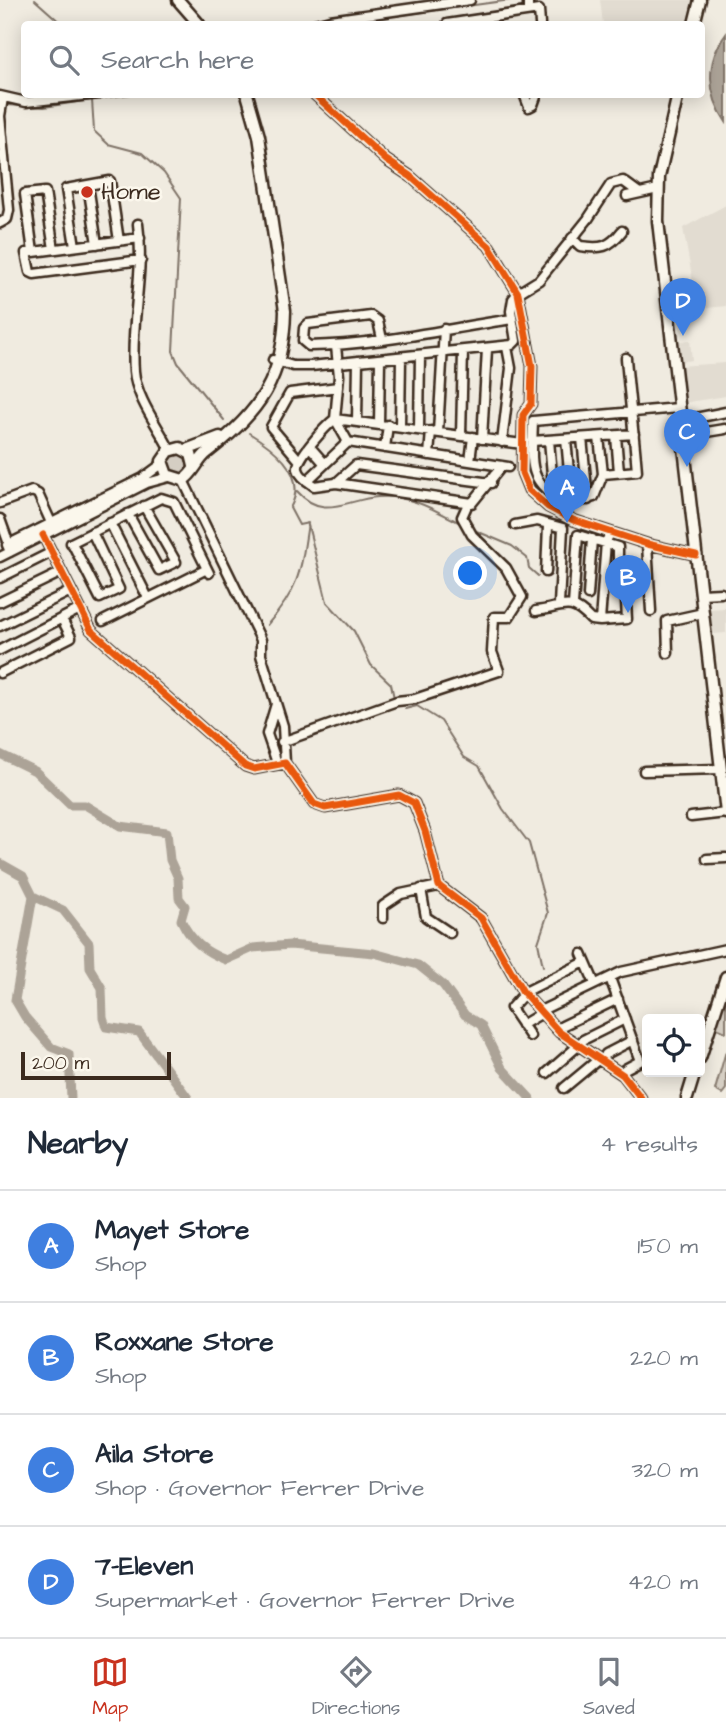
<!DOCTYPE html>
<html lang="en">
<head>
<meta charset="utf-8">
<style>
  :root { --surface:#fff; --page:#f2f2f3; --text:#1f2937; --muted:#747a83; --line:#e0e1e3; --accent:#c8321e }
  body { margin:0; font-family:"Architects Daughter",sans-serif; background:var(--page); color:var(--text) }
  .controls { position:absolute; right:21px; bottom:21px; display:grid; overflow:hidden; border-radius:7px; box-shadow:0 4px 18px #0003 }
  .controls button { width:63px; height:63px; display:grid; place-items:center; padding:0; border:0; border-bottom:2px solid var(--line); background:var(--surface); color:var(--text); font:35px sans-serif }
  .scale { position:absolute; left:21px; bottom:18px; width:150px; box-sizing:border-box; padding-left:7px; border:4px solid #3b2a1e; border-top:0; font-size:19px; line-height:24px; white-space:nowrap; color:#3b2a1e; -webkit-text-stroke:5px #fbf7ec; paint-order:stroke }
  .you { position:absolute; left:471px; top:574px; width:24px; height:24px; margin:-18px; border:5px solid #fff; border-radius:50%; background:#1a73e8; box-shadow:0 0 0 10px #1a73e833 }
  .badge { display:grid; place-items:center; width:46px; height:46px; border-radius:50%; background:var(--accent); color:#fff; font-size:23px; font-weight:700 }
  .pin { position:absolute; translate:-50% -58px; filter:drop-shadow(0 2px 4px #0008) }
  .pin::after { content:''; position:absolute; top:37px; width:24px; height:21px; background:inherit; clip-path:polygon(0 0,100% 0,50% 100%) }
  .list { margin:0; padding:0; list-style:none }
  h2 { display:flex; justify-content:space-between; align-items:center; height:91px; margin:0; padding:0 28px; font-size:30px }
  h2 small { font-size:23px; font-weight:400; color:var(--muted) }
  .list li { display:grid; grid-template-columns:46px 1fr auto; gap:21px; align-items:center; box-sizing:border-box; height:112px; padding:0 28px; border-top:2px solid var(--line) }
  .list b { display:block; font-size:26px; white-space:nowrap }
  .list p { margin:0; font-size:23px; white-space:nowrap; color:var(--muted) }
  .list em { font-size:23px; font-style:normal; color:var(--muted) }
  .icon { flex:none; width:38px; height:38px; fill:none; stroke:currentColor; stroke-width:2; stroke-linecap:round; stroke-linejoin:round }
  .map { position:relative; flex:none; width:726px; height:1098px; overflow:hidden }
  .search { position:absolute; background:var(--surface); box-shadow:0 4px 18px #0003; left:21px; right:21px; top:21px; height:77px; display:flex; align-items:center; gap:18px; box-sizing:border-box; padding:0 24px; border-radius:7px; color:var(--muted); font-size:26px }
  .sheet { height:539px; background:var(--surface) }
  nav { display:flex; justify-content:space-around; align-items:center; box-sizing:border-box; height:98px; border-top:2px solid var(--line); background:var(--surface); font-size:19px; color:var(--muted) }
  nav a { display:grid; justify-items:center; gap:4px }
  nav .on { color:var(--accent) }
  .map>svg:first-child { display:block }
  .built { fill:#e2dcd1 }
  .green { fill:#d5cec3; stroke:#887c70; stroke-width:2 }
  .water { fill:#aca397; stroke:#7f7367; stroke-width:2 }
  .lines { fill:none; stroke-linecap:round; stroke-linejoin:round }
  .stream { stroke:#7f7367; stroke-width:2 }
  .river { stroke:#aca397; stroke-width:9 }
  .minor-casing { stroke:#3b2a1e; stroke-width:13 }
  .major-casing { stroke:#3b2a1e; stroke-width:15 }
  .minor { stroke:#fbf7ec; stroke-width:8 }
  .major { stroke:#fbf7ec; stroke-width:10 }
  .cycleway-casing { stroke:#fbf7ec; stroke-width:11 }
  .cycleway { stroke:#e8590c; stroke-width:7 }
  .poi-dot { fill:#c8321e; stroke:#fbf7ec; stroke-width:2.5 }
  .labels { text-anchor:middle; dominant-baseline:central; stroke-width:5; stroke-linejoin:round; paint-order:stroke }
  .poi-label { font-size:24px; fill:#3b2a1e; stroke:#fbf7ec; text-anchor:start }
</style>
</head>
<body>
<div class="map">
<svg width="726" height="1098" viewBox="0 0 726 1098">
  <rect width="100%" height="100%" fill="#f0ebe0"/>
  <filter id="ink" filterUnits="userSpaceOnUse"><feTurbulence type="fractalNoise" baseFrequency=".0143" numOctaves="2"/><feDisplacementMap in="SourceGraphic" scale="14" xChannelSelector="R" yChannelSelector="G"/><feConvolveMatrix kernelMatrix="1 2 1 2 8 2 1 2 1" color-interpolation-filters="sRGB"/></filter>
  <g filter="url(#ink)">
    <path class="built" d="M600 0H694L687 24H603Z
      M726 205V306L698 309 683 228Z
      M690 340 692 360 678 362 676 342Z
      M726 363V396L683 403 678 366Z
      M726 608V633L713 634 710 609Z"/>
    <path class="green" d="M168 464a10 10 0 1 1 20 0a10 10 0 1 1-20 0Z
      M723 997 726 998V1032L714 1027Z
      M726 1051V1089L722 1094 715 1090Z"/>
    <path class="water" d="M726 34V122C707 94 705 62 726 34Z"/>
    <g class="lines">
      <path class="stream" d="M35 0 62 24
        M335 24 511 0
        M92 100 94 131 108 144 142 153 164 173 181 198 173 351 178 363 224 420
        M6 105 44 107 131 94
        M249 433C274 448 309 475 290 508L299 525 308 523C301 570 300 588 267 625
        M297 491C323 521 347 499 378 497 411 495 433 509 460 523
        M308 525 327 602 354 631 371 665 391 684 394 698
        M474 530 512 546 527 558 529 568 538 576
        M405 709 417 706 441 721 464 757 479 766 503 809 529 843 548 913 538 943 543 966"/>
      <path class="river" d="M0 754 35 771 70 805H85L120 826 167 832 170 860 178 878 179 898 185 906 181 920C191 941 205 952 226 960L253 948 290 945 374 953 418 965 443 985 465 1015 481 1025 502 1068 530 1098
        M0 863 23 876 33 896 15 1000 25 1017 51 1047 69 1054 71 1098
        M33 896 63 910 89 943 90 968 102 988 103 1018 106 1027 139 1032 188 1098"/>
      <defs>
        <path id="minor" d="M528 0V11
          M315 24 330 20 470 0
          M447 24 539 10 540 24
          M314 94 386 160 410 176 489 246 518 293 532 366 531 404 523 415 522 473 529 490 548 507 573 520 647 544 696 555
          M524 94 529 107 533 105 537 94
          M0 96 26 102 99 94
          M88 185 97 244
          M627 196 658 189
          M0 223 7 219 9 210 0 116 3 98
          M138 224C145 273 130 322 134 371 136 398 158 426 170 450
          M140 238 26 253 30 272 34 274 141 260
          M572 238 580 246C601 249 609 248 622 231
          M75 246 66 189 110 181 119 241
          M33 252 25 194 45 192 54 249
          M382 339 378 321 371 316 308 324 304 328 303 341 309 346C377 345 445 329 512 319
          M336 346 339 376 335 419 348 442
          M626 358C629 395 634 433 637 471L603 474 594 497 567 505C525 480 532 465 533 421L678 408
          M273 360 293 366H311L512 345 516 341 511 311 513 299 518 293 539 280 588 219 611 184 623 181 638 192
          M357 421 358 361
          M680 421 726 412
          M379 424 380 359
          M400 426 401 357
          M419 429 420 355
          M438 432 444 329
          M461 435 463 351
          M616 436 619 472
          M682 436 725 429
          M599 437 603 474
          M582 438 588 500
          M482 439 487 349
          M566 439 572 504
          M549 440 554 498
          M532 441 634 434
          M502 442 511 368 507 347
          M310 447 325 464
          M385 448 388 425
          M429 455 431 431
          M299 460 271 427 290 393 338 387
          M470 461 473 437
          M502 466 472 503 336 483 314 486C308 481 300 477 298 469 296 458 326 426 335 419L522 444
          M183 480 261 640V655L283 726 285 763
          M307 481 348 442 508 467
          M336 483 356 465 491 483
          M0 503 32 491 38 494 53 527
          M128 514 159 570 176 562 144 506
          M0 519 9 544
          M110 523 148 598
          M515 525 537 521 563 528 559 604
          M43 535 91 630 245 766 254 769 285 763 314 804 325 808 399 795 414 803 425 831 439 886 481 918 523 992 559 1032 623 1075 641 1098
          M71 543 161 498 174 502 209 573
          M72 543 100 598 119 589 92 532
          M647 544 651 611
          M10 552 7 545 143 478 162 464
          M0 557 147 483 169 477
          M546 572 548 526
          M0 578 52 552
          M701 594 721 593
          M588 595 592 539
          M0 602 62 572
          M573 605 578 535 618 547V590
          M536 611C564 608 568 596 591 620L600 621 606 542 610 533
          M103 621 207 569
          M600 621 627 619 626 602
          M0 626 71 591
          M0 650 80 609
          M668 653 667 621 703 613
          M0 673 71 637 62 619
          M276 704 267 734 277 763
          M282 742 397 701 415 699 499 671 492 652 494 617H509L522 597 506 568 472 535 462 517 466 508
          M644 771 721 769
          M691 817 726 813
          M707 859 726 858
          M421 889 426 917 450 933
          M383 918V906L401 894 439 886
          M582 954 595 984
          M610 978 640 1061 625 1069
          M527 991 585 962
          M521 997 511 1008 530 1036
          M540 1011 621 972 726 949
          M522 1025 542 1013
          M562 1026 618 999
          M583 1040 625 1019
          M606 1054 633 1040
          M547 1073 579 1045
          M564 1088 599 1059"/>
        <path id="major" d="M178 0 199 24
          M694 24 700 0
          M678 94 659 177 658 221 726 813
          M186 450 220 437
          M194 466 191 454 180 448 169 451 162 461 167 475 183 480C194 474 197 460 208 452 259 413 284 378 285 311L259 136 247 94
          M700 1058 726 977
          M687 1098 695 1072"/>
      </defs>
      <use href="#minor" class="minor-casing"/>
      <use href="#major" class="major-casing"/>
      <use href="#minor" class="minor"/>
      <use href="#major" class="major"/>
      <defs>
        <path id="cycleway" d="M314 94 386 160 410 176 489 246 518 293 532 366 531 404 523 415 522 473 529 490 548 507 573 520 647 544 696 555
          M43 535 91 630 245 766 254 769 285 763 314 804 325 808 399 795 414 803 425 831 439 886 481 918 523 992 559 1032 623 1075 641 1098"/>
      </defs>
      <use href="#cycleway" class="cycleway-casing"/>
      <use href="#cycleway" class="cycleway"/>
    </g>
  </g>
  <circle class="poi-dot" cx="87" cy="192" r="7"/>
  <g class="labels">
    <g class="poi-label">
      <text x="101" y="192">Home</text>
    </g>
  </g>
</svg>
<div class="controls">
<button><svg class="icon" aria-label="locate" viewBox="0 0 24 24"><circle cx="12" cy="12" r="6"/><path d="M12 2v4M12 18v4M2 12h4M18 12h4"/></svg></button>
</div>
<div class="scale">200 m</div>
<div class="you"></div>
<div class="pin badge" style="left:567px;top:523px;background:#3f7fe0">A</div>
<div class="pin badge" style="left:628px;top:613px;background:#3f7fe0">B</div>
<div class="pin badge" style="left:687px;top:467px;background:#3f7fe0">C</div>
<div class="pin badge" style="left:683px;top:336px;background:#3f7fe0">D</div>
<div class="search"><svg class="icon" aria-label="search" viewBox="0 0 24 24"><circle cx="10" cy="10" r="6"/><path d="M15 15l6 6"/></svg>Search here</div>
</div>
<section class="sheet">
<h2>Nearby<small>4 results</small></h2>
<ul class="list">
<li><span class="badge" style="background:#3f7fe0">A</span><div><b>Mayet Store</b><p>Shop</p></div><em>150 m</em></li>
<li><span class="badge" style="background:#3f7fe0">B</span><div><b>Roxxane Store</b><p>Shop</p></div><em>220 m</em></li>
<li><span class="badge" style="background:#3f7fe0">C</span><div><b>Aila Store</b><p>Shop · Governor Ferrer Drive</p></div><em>320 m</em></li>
<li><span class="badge" style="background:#3f7fe0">D</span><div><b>7-Eleven</b><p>Supermarket · Governor Ferrer Drive</p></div><em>420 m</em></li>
</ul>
</section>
<nav>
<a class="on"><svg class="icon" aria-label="map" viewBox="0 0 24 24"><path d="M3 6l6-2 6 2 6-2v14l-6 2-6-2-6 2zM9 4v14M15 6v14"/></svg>Map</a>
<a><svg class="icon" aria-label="directions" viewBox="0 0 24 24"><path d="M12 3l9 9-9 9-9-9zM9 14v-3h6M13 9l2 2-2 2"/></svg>Directions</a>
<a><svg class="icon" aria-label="saved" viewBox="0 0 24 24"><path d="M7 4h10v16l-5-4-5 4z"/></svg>Saved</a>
</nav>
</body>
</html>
